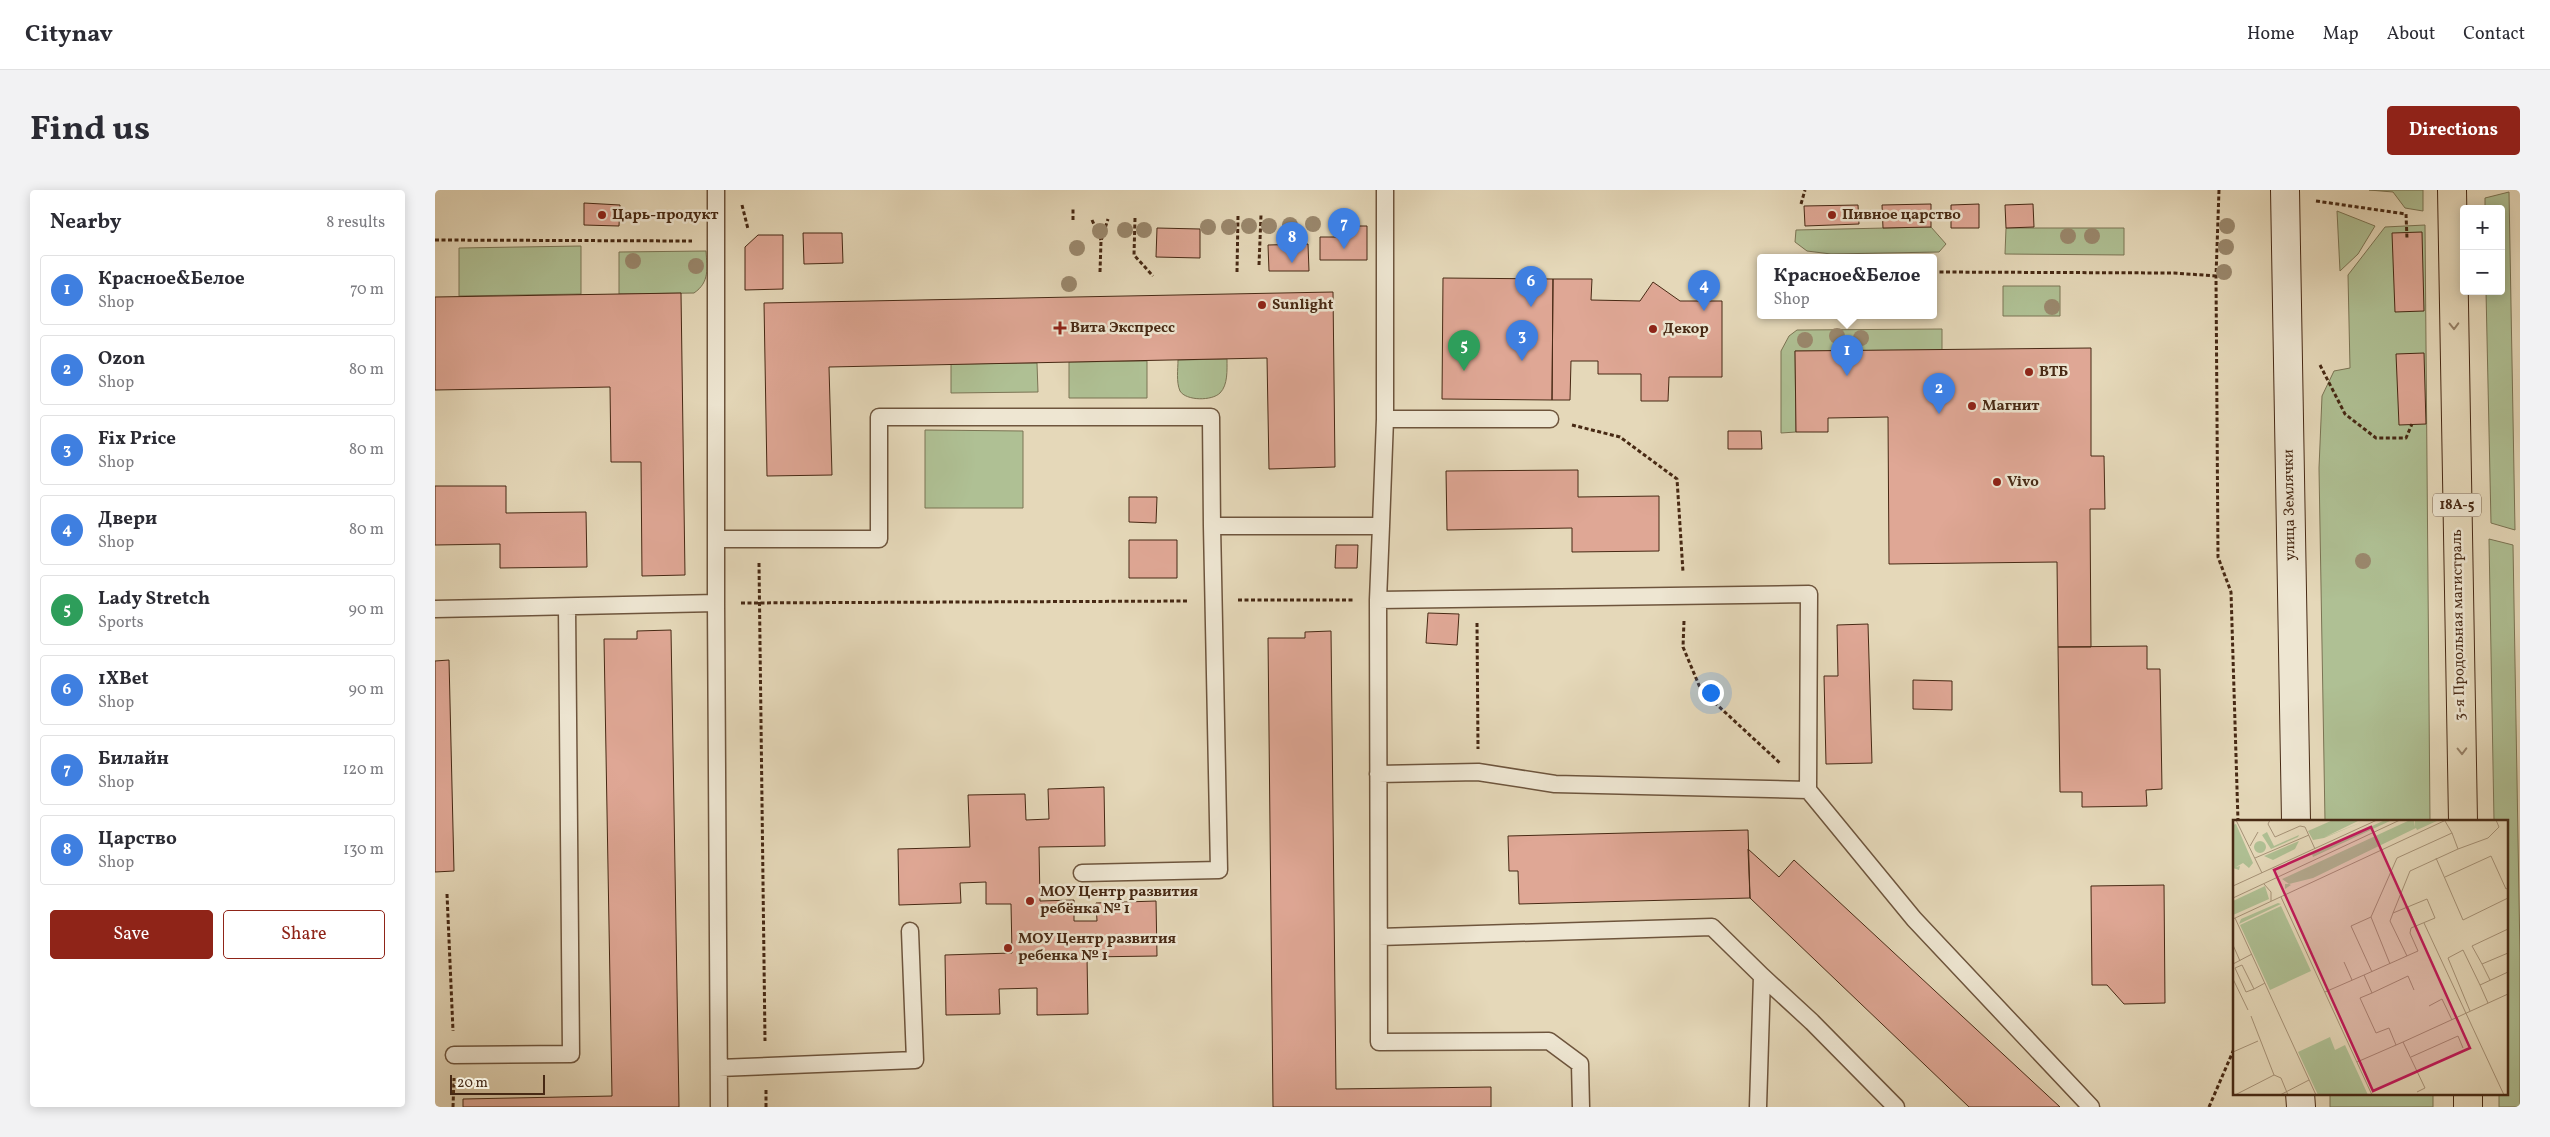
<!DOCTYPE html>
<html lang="en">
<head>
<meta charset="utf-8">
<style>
  :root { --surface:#fff; --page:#f2f2f3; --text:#2b2b33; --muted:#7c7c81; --line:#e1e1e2; --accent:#8f2418 }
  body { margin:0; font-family:Vollkorn,serif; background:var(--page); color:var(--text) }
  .controls { position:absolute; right:15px; top:15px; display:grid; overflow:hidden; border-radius:5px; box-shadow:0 2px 12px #0003 }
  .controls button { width:45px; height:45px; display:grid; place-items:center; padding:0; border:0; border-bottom:1px solid var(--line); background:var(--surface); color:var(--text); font:25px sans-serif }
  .scale { position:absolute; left:15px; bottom:12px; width:95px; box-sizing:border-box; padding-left:5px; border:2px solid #472914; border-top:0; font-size:14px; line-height:18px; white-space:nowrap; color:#472914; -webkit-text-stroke:4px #eee6d2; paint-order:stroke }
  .you { position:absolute; left:1275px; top:502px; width:18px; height:18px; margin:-12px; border:4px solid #fff; border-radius:50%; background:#1a73e8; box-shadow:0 0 0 8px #1a73e833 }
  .badge { display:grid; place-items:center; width:32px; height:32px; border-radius:50%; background:var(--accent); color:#fff; font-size:16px; font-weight:700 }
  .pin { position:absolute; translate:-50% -41px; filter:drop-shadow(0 1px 2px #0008) }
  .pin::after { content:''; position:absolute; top:26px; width:18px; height:15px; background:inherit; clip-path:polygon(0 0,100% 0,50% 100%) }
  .popup { position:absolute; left:1322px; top:64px; width:180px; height:65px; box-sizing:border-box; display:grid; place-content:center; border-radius:5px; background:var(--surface); filter:drop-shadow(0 1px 4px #0005); font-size:16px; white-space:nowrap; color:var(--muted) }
  .popup b { font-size:19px; color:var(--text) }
  .popup::after { content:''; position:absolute; left:50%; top:100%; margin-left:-10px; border:10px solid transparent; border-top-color:var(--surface) }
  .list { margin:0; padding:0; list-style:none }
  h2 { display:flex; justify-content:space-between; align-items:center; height:65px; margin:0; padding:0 20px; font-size:21px }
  h2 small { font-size:16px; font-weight:400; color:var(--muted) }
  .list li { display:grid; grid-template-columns:32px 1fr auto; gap:15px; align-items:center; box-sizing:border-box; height:70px; margin:0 10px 10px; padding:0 10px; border:1px solid var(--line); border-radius:5px }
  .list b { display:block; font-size:19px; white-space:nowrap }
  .list p { margin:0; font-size:16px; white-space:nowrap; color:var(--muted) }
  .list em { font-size:16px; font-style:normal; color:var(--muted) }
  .actions { display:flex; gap:10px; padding:15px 20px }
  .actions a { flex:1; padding:11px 0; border:1px solid var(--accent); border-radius:5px; text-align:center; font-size:18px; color:var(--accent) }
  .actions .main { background:var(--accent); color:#fff }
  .map { position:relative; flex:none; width:2085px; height:917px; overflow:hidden; border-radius:5px }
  header { display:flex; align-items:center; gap:30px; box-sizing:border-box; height:70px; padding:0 25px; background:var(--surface); border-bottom:1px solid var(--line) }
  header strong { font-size:24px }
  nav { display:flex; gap:28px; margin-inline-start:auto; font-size:18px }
  .intro { display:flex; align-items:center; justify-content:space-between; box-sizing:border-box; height:120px; padding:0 30px }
  h1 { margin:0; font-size:35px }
  .button { padding:12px 22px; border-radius:5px; background:var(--accent); color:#fff; font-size:18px; font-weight:700 }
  main { display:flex; gap:30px; padding:0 30px }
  aside { flex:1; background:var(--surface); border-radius:5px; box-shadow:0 2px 12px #0003 }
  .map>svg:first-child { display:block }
  .green { fill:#afc094; stroke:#7b7454 }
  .building { fill:#dfa795; stroke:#472914 }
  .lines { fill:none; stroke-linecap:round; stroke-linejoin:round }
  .lane-casing { stroke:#6e553d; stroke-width:19 }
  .secondary-casing { stroke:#472914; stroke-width:30 }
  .highway-casing { stroke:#472914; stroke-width:30 }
  .path { stroke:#472914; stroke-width:3; stroke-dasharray:4 2.5; stroke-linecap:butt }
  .lane { stroke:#eee6d2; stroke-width:16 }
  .secondary { stroke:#eee6d2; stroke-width:28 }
  .highway { stroke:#e5d8b9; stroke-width:28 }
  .tree { fill:#9a886d }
  .oneway { stroke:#968066 }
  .poi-dot { fill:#8f2418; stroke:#eee6d2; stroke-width:2 }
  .labels { text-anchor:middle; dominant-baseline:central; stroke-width:5; stroke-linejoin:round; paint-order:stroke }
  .shield { fill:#eee6d2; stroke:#79624d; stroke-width:1 }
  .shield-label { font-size:14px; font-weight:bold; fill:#472914 }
  .poi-label { font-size:15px; font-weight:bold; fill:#472914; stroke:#eee6d2; text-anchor:start }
  .street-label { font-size:15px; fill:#472914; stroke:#eee6d2 }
  .inset-road { fill:none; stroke:#a69277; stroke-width:1 }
  .view { fill:#c2185b; fill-opacity:0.15; stroke:#c2185b; stroke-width:2.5 }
  .inset-edge { fill:none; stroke:#472914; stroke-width:2.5 }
</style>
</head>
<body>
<header>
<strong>Citynav</strong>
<nav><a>Home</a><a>Map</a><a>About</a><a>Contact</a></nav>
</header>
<div class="intro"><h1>Find us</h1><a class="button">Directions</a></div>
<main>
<aside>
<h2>Nearby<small>8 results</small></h2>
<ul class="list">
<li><span class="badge" style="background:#3f7fe0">1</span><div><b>Красное&amp;Белое</b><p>Shop</p></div><em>70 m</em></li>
<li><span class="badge" style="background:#3f7fe0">2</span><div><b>Ozon</b><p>Shop</p></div><em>80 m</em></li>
<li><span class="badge" style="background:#3f7fe0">3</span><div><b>Fix Price</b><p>Shop</p></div><em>80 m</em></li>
<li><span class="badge" style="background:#3f7fe0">4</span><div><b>Двери</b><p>Shop</p></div><em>80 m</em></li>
<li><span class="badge" style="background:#2e9e5b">5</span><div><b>Lady Stretch</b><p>Sports</p></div><em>90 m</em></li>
<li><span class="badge" style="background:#3f7fe0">6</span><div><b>1XBet</b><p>Shop</p></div><em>90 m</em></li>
<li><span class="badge" style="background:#3f7fe0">7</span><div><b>Билайн</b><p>Shop</p></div><em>120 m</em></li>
<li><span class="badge" style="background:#3f7fe0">8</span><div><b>Царство</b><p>Shop</p></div><em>130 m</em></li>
</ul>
<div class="actions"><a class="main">Save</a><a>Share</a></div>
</aside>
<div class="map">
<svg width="2085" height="917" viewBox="0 0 2085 917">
  <rect width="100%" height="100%" fill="#e5d8b9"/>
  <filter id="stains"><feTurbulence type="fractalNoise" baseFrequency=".004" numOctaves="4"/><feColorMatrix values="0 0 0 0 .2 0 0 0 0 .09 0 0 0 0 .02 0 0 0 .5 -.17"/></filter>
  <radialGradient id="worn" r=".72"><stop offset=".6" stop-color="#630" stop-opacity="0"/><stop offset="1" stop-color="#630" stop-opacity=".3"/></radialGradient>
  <path class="green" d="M1934 0H1988V21L1970 18 1958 2Z
    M2074 2 2080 340 2056 333 2051 101H2066V19H2050V8Z
    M1902 21 1940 36 1923 64 1905 81Z
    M1990 35 1995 631H1890L1884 278 1887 206 1899 181 1915 178 1913 85 1950 37Z
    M1496 37 1511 54 1504 62 1396 64 1372 61 1360 52 1361 40Z
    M1571 38H1689V65L1570 64Z
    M146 56V104L24 106V58Z
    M271 61C272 78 275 92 259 103L184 104V62Z
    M1568 96H1625V126H1568Z
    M1507 139V160L1360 161 1361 242 1346 243V161L1354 146 1362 140Z
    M792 169C792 180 793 195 785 203 777 211 751 211 745 201 741 192 743 179 743 170Z
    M712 171V208H634V172Z
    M602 173 603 202 516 203V174Z
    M490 240 588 241V318H490Z
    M2054 349 2078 355 2085 766V917H2064V903H2071V631H2059Z
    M1895 903H1998V917H1895Z"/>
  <path class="building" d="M149 13 185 15 184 36 149 35Z
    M1496 14V37L1448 38 1447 15Z
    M1544 14V38H1516V15Z
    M1598 14 1599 37 1571 38 1570 15Z
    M1423 15 1424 34 1370 36 1369 16Z
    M913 36H932V70H885V47H913Z
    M722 38 765 39V68L721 67Z
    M1987 42 1989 121 1960 122 1957 43Z
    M368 43H407L408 73 369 74Z
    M323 45H348V99L310 100V57Z
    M873 54 874 81H834L833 55Z
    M1008 88 1118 89 1117 210 1007 209Z
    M1118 89H1157L1156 110 1205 111 1218 92 1245 111H1287V187H1234L1233 211H1206V184H1163V171H1136L1135 210H1117Z
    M898 102 900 277 834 279 832 168 394 177 397 285 332 286 329 113Z
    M246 103 250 385 207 386 206 272H176L175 197 0 200V107Z
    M1656 158V266H1669L1670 319H1655L1656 457H1623L1622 372 1454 374 1453 227 1393 228V242H1361L1360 161Z
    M1989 163 1991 234 1964 235 1961 164Z
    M1293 241H1326L1327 259H1293Z
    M1143 280V307L1224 306V361L1137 362V338L1012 340 1011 281Z
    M0 296H71V323L151 322 152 377 65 378V354L0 355Z
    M694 307H722L721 333 694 332Z
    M694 350H742V388H694Z
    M901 355H923L922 378H900Z
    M993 423 1024 424 1022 455 991 453Z
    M1433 434 1437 573 1391 574 1389 486H1403L1402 435Z
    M236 440 244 917H28V909L177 906 169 449H202V441Z
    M896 441 901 899 1056 897V917H838L833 448H870V442Z
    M1712 456V479H1725L1727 599 1711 600 1712 616 1647 617V602H1625L1623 457Z
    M14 470 19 681 0 682V471Z
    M1478 490 1517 491V520L1478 519Z
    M669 597 670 656 604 657 605 711 639 710V731H662L661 713 721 711 722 766 652 767 653 824 602 825V798L564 799 565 824 511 825 510 765 577 763 576 714H551V692L525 693 526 713 464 715 463 659 535 657 533 605 590 604 591 630 614 629 613 599Z
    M1313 640 1315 708 1084 714 1083 681H1074L1073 646Z
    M1313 659 1344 687 1359 670 1625 917H1534L1315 708Z
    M1729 695 1730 813 1689 814 1672 795H1657L1656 696Z"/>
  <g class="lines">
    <defs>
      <path id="lane" d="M950 229H1115
        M946 336 943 410 944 852 1114 851 1145 874 1146 917
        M282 349H444V227H776L777 336H946L950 229V0
        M943 410 1374 404 1373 600
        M281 413 284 917
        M0 419 281 413V0
        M943 584 1043 582 1120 594 1373 600 1479 729 1656 917
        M647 683 784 680 777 336
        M944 747 1277 737 1327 786
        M19 865 136 864 132 417
        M284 878 480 870 475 741
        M1323 917 1327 786 1377 832 1461 917"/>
      <path id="secondary" d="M1850 0 1861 631
        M1865 903 1866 917"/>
      <path id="highway" d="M2017 0 2028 631
        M2033 903V917"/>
    </defs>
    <use href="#lane" class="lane-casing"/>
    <use href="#secondary" class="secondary-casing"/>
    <use href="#highway" class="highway-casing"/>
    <path class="path" d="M1784 0 1781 86 1783 367 1796 402 1803 631
      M1881 11 1971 24 1972 49
      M1366 14 1370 0
      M307 15 313 39
      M700 28 699 65 718 86
      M638 30V19
      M657 30 666 50
      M0 50 257 51
      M824 75 826 25
      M665 82 666 51 673 29
      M802 82 803 26
      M1498 82 1739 83 1781 86
      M1885 175 1910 224 1941 248H1971L1977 234
      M1137 235 1185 247 1242 289 1248 382
      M324 373 330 851
      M803 410H919
      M306 413 754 411
      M1249 431 1248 457 1266 500 1346 574
      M1042 433 1043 559
      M12 704 18 841
      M331 900V917
      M18 917 19 888
      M1774 917 1799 859"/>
    <use href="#lane" class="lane"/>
    <use href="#secondary" class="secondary"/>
    <use href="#highway" class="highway"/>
  </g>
  <g class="tree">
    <circle cx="878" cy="34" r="8"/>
    <circle cx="855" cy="35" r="8"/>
    <circle cx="814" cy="36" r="8"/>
    <circle cx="834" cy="36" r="8"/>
    <circle cx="1792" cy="36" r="8"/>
    <circle cx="773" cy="37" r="8"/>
    <circle cx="794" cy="37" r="8"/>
    <circle cx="690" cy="40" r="8"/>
    <circle cx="709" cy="40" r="8"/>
    <circle cx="665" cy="41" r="8"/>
    <circle cx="1633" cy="46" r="8"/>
    <circle cx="1657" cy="46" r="8"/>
    <circle cx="1791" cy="57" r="8"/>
    <circle cx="642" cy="58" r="8"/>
    <circle cx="198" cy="71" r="8"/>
    <circle cx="261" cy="76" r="8"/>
    <circle cx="1789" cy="82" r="8"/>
    <circle cx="634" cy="94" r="8"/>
    <circle cx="1617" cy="117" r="8"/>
    <circle cx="1402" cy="146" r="8"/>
    <circle cx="1426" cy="148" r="8"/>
    <circle cx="1370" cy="150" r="8"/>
    <circle cx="1928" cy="371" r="8"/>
  </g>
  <defs><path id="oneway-chevron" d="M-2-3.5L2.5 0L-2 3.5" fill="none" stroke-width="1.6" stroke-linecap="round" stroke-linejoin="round" transform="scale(1.25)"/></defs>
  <g class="oneway">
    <use href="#oneway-chevron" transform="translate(2019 136) rotate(89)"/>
    <use href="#oneway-chevron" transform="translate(2027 561) rotate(89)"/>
  </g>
  <g class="poi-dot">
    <circle cx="167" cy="25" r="5"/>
    <circle cx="1397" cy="25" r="5"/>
    <circle cx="827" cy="115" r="5"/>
    <path d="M622.5 130.5h5v5h5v5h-5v5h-5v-5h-5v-5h5z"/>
    <circle cx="1218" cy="139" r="5"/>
    <circle cx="1594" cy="182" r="5"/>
    <circle cx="1537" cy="216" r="5"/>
    <circle cx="1562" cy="292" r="5"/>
    <circle cx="595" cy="711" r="5"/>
    <circle cx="573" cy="758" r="5"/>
  </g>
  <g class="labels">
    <rect class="shield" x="1998" y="303.5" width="48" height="23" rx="4"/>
    <g class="shield-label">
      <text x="2022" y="315">18А-5</text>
    </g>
    <g class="poi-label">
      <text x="177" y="25">Царь-продукт</text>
      <text x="1407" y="25">Пивное царство</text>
      <text x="837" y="115">Sunlight</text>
      <text x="635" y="138">Вита Экспресс</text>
      <text x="1228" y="139">Декор</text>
      <text x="1604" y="182">ВТБ</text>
      <text x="1547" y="216">Магнит</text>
      <text x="1572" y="292">Vivo</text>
      <text x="605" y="702">МОУ Центр развития<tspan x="605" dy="17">ребёнка № 1</tspan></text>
      <text x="583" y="749">МОУ Центр развития<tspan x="583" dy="17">ребенка № 1</tspan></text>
    </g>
    <g class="street-label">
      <text transform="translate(1855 315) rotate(-91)">улица Землячки</text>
      <text transform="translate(2024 435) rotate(-91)">3-я Продольная магистраль</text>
    </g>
  </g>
  <g transform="translate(1798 630)">
    <rect width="275" height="275" fill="#e5d8b9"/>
    <path d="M100 0H127L92 17 134 0 91 18 80 20 75 11ZM152 0H159L80 37 79 34ZM177 0H181L182 7V0H206L184 10 183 8 80 58 56 64 58 65 52 69V64H56L49 59ZM3 4 20 43 16 48 10 43 3 47 7 46 6 50 0 48V5ZM34 12 41 26 66 15 65 17 38 29 29 15ZM21 27a6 6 0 1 1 12 0a6 6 0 1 1-12 0ZM66 21 62 29 40 40 31 36ZM32 66 36 79 0 95V81ZM45 83 48 84 6 104 8 99ZM48 86 78 151 37 170 7 105ZM97 217 102 230 112 225 135 275H85L65 232Z" fill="#afc094"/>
    <path class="inset-road" d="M3 0 29 53M37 0 35 4 42 17 67 6 72 7M72 7 82 29M17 26 25 12M225 29 255 18 266 7 263 0M22 38 76 15M203 38 230 100 275 78M212 57 258 36 273 69 275 68M31 64 38 72V81M0 66 144 0M48 77 139 275M0 78 167 0M175 87 183 106M160 93 157 101 174 136M138 97 118 106 139 152M2 98 83 275M0 99 213 0M191 103 271 275M0 125 7 141M111 142 119 160M0 144 19 134M157 144 138 97 164 38 219 13 212 1M249 144 239 126 275 109M131 155 185 131 177 113 178 108 202 98 194 79 160 93 177 51 225 29 219 13M0 159 15 190M257 160 249 144 275 133M21 169 9 145 2 148 13 172 21 169 32 163M92 172 131 155 139 173 127 178 143 213 156 208 163 225M139 173 175 156 181 170M255 183 247 165 275 152M196 186 209 179 219 200M237 191 215 138 230 130 247 165M18 196 41 255 48 258 55 275M170 222 275 174M0 232 25 221M178 237 225 216 230 228M124 242 170 222 192 268 184 272M2 275 41 255M47 275 76 260"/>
    <path class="view" d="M138 7 237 228 140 271 41 50Z"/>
    <rect width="275" height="275" class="inset-edge"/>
  </g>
  <rect width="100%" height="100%" filter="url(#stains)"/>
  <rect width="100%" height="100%" fill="url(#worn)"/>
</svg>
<div class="controls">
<button>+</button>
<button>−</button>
</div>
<div class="scale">20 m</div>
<div class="you"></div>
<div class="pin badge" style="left:1412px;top:186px;background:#3f7fe0">1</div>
<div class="popup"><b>Красное&amp;Белое</b>Shop</div>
<div class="pin badge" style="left:1504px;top:224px;background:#3f7fe0">2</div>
<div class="pin badge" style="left:1087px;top:171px;background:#3f7fe0">3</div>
<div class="pin badge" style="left:1269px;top:121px;background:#3f7fe0">4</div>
<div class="pin badge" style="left:1029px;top:181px;background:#2e9e5b">5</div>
<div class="pin badge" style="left:1096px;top:117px;background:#3f7fe0">6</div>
<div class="pin badge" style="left:909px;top:59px;background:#3f7fe0">7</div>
<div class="pin badge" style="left:857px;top:73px;background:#3f7fe0">8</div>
</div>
</main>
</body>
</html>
